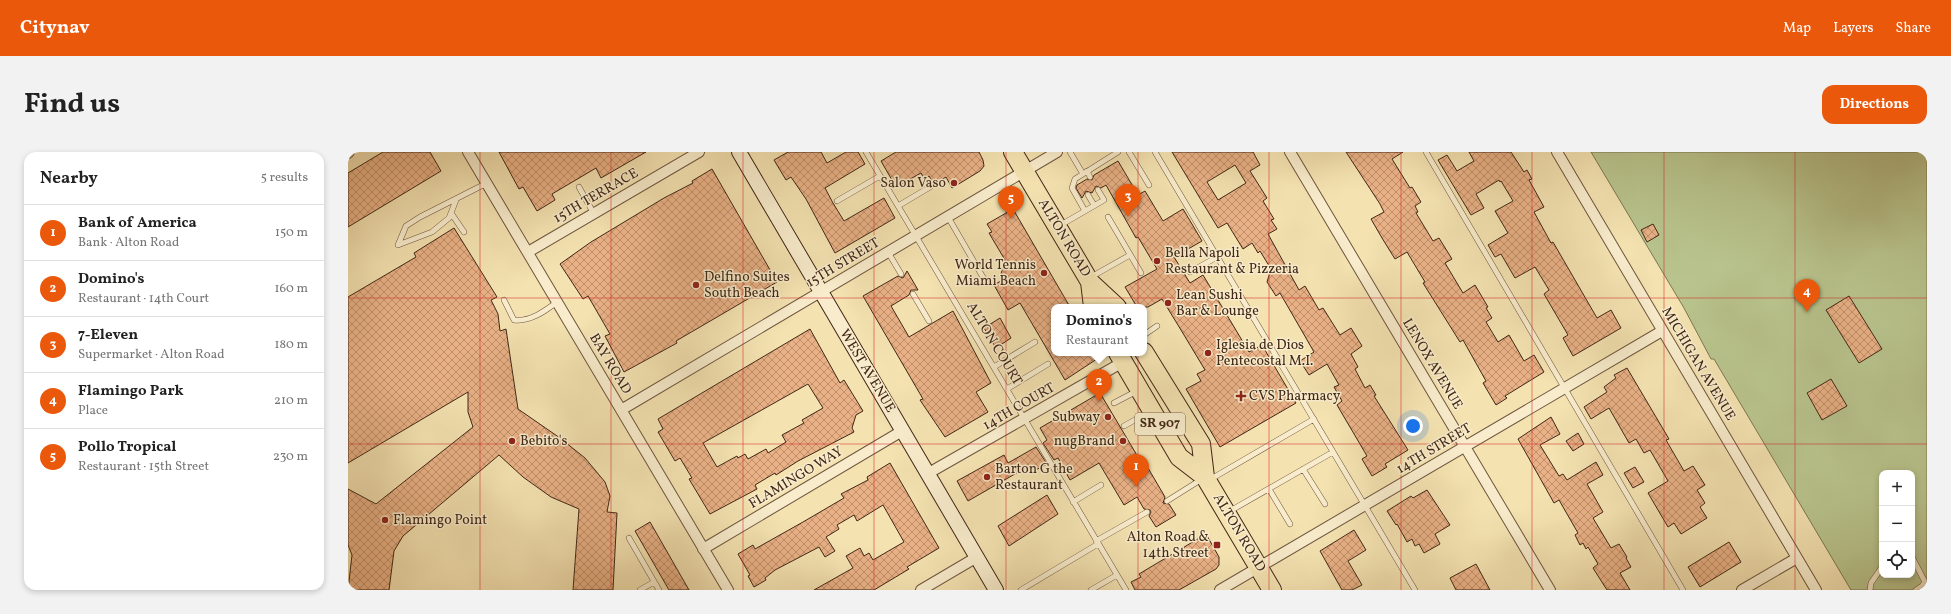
<!DOCTYPE html>
<html lang="en">
<head>
<meta charset="utf-8">
<style>
  :root { --surface:#fff; --page:#f2f2f2; --text:#222; --muted:#767676; --line:#e0e0e0; --accent:#ea580c }
  body { margin:0; font-family:Vollkorn,serif; background:var(--page); color:var(--text) }
  .controls { position:absolute; right:12px; bottom:12px; display:grid; overflow:hidden; border-radius:8px; box-shadow:0 2px 6px #0003 }
  .controls button { width:36px; height:36px; display:grid; place-items:center; padding:0; border:0; border-bottom:1px solid var(--line); background:var(--surface); color:var(--text); font:20px sans-serif }
  .you { position:absolute; left:1065px; top:274px; width:14px; height:14px; margin:-10px; border:3px solid #fff; border-radius:50%; background:#1a73e8; box-shadow:0 0 0 6px #1a73e833 }
  .badge { display:grid; place-items:center; width:26px; height:26px; border-radius:50%; background:var(--accent); color:#fff; font-size:13px; font-weight:700 }
  .pin { position:absolute; translate:-50% -33px; filter:drop-shadow(0 1px 2px #0008) }
  .pin::after { content:''; position:absolute; top:21px; width:14px; height:12px; background:inherit; clip-path:polygon(0 0,100% 0,50% 100%) }
  .popup { position:absolute; left:703px; top:152px; width:96px; height:52px; box-sizing:border-box; display:grid; place-content:center; border-radius:8px; background:var(--surface); filter:drop-shadow(0 1px 3px #0005); font-size:13px; white-space:nowrap; color:var(--muted) }
  .popup b { font-size:15px; color:var(--text) }
  .popup::after { content:''; position:absolute; left:50%; top:100%; margin-left:-8px; border:8px solid transparent; border-top-color:var(--surface) }
  .list { margin:0; padding:0; list-style:none }
  h2 { display:flex; justify-content:space-between; align-items:center; height:52px; margin:0; padding:0 16px; font-size:17px }
  h2 small { font-size:13px; font-weight:400; color:var(--muted) }
  .list li { display:grid; grid-template-columns:26px 1fr auto; gap:12px; align-items:center; box-sizing:border-box; height:56px; padding:0 16px; border-top:1px solid var(--line) }
  .list b { display:block; font-size:15px; white-space:nowrap }
  .list p { margin:0; font-size:13px; white-space:nowrap; color:var(--muted) }
  .list em { font-size:13px; font-style:normal; color:var(--muted) }
  .icon { flex:none; width:22px; height:22px; fill:none; stroke:currentColor; stroke-width:2; stroke-linecap:round; stroke-linejoin:round }
  .map { position:relative; flex:none; width:1579px; height:438px; overflow:hidden; border-radius:12px }
  header { display:flex; align-items:center; gap:24px; box-sizing:border-box; height:56px; padding:0 20px; background:var(--accent); color:#fff }
  header strong { font-size:19px }
  nav { display:flex; gap:22px; margin-inline-start:auto; font-size:14px }
  .intro { display:flex; align-items:center; justify-content:space-between; box-sizing:border-box; height:96px; padding:0 24px }
  h1 { margin:0; font-size:28px }
  .button { padding:10px 18px; border-radius:12px; background:var(--accent); color:#fff; font-size:14px; font-weight:700 }
  main { display:flex; gap:24px; padding:0 24px }
  aside { flex:1; background:var(--surface); border-radius:12px; box-shadow:0 2px 6px #0003 }
  .map>svg:first-child { display:block }
  .park { fill:#b9c48d; stroke:#7d7652; fill-rule:evenodd }
  .building { fill:url(#building-cross-hatch); stroke:#412717; fill-rule:evenodd }
  .lines { fill:none; stroke-linecap:round; stroke-linejoin:round }
  .lane-casing { stroke:#6e563e; stroke-width:6 }
  .street-casing { stroke:#6e563e; stroke-width:12 }
  .secondary-casing { stroke:#412717; stroke-width:16 }
  .highway-casing { stroke:#412717; stroke-width:20 }
  .lane { stroke:#f8eccc; stroke-width:5 }
  .street { stroke:#f8eccc; stroke-width:10 }
  .secondary { stroke:#f8eccc; stroke-width:14 }
  .highway { stroke:#f4e2b1; stroke-width:18 }
  .grid { fill:none; stroke:#d62828; stroke-width:1; stroke-opacity:0.55 }
  .poi-dot { fill:#8f2418; stroke:#f8eccc; stroke-width:1.5 }
  .labels { text-anchor:middle; dominant-baseline:central; stroke-width:3; stroke-linejoin:round; paint-order:stroke }
  .shield { fill:#f8eccc; stroke:#78624d; stroke-width:1 }
  .shield-label { font-size:13px; font-weight:bold; fill:#412717 }
  .poi-label { font-size:14px; fill:#412717; stroke:#f8eccc; text-anchor:start }
  .street-label { font-size:14px; fill:#412717; stroke:#f8eccc }
</style>
</head>
<body>
<header>
<strong>Citynav</strong>
<nav><a>Map</a><a>Layers</a><a>Share</a></nav>
</header>
<div class="intro"><h1>Find us</h1><a class="button">Directions</a></div>
<main>
<aside>
<h2>Nearby<small>5 results</small></h2>
<ul class="list">
<li><span class="badge">1</span><div><b>Bank of America</b><p>Bank · Alton Road</p></div><em>150 m</em></li>
<li><span class="badge">2</span><div><b>Domino's</b><p>Restaurant · 14th Court</p></div><em>160 m</em></li>
<li><span class="badge">3</span><div><b>7-Eleven</b><p>Supermarket · Alton Road</p></div><em>180 m</em></li>
<li><span class="badge">4</span><div><b>Flamingo Park</b><p>Place</p></div><em>210 m</em></li>
<li><span class="badge">5</span><div><b>Pollo Tropical</b><p>Restaurant · 15th Street</p></div><em>230 m</em></li>
</ul>
</aside>
<div class="map">
<svg width="1579" height="438" viewBox="0 0 1579 438">
  <defs>
    <pattern id="building-cross-hatch" width="8" height="8" patternUnits="userSpaceOnUse"><rect width="8" height="8" fill="#e9b185"/><path d="M0 0l8 8M0 8l8-8" fill="none" stroke="#be906c"/></pattern>
  </defs>
  <rect width="100%" height="100%" fill="#f4e2b1"/>
  <filter id="stains"><feTurbulence type="fractalNoise" baseFrequency=".005" numOctaves="4"/><feColorMatrix values="0 0 0 0 .2 0 0 0 0 .09 0 0 0 0 .02 0 0 0 .5 -.17"/></filter>
  <radialGradient id="worn" r=".72"><stop offset=".6" stop-color="#630" stop-opacity="0"/><stop offset="1" stop-color="#630" stop-opacity=".3"/></radialGradient>
  <path class="park" d="M1243 0H1579V438H1503L1366 207H1363L1336 156ZM1534 321H1564V423H1534Z"/>
  <path class="building" d="M35 0H82L93 19 0 75V21Z
    M151 0H298L253 26 248 16 204 42 207 48 189 59 175 35 171 37Z
    M440 0H473L479 11 498 0H510L517 12 477 36 485 51 496 69 536 46 547 66 487 101 458 47 443 25 438 28 426 8Z
    M548 0H631L635 8 636 14 632 19 604 36 598 25 586 32 581 24 576 27 573 21 548 35 533 9Z
    M824 0H905L912 13 902 19 919 46 915 49 926 67 923 68 929 77 920 82 951 138 957 134 971 158 975 156 992 183 1003 176 1014 194 1003 202 1010 215 1007 217 1017 236 1022 233 1028 243 1026 244 1060 298 1037 312 1039 315 1024 324 1014 307 1019 304 989 253 994 249 986 235 991 233 979 212 961 223 952 209 966 200 932 141 928 144 919 130 923 117 912 99 910 101 904 91 895 97 879 71 870 76ZM887 13 898 31 870 48 859 30Z
    M998 0H1055L1044 7 1062 36 1064 35 1073 50 1067 54 1070 60 1068 61 1085 89 1091 86 1104 107 1097 111 1115 141 1127 133 1140 155 1138 156 1144 166 1138 170 1150 190 1161 183 1176 209 1186 203 1196 220 1157 244 1159 246 1148 253 1135 231 1138 229 1115 188 1112 190 1075 131 1077 130 1059 100 1047 107 1034 86 1023 67 1036 60 1032 52Z
    M1121 0H1163L1176 20 1179 18 1184 27 1181 28 1196 55 1186 60 1203 91 1205 90 1249 166 1263 158 1273 176 1225 204 1215 186 1220 183 1196 142 1201 138 1187 115 1167 126 1153 102 1147 105 1140 93 1160 81 1147 59 1165 49 1153 29 1152 30 1151 28 1128 42 1136 56 1123 63 1090 8 1099 3 1109 19 1126 9Z
    M770 9 790 43 797 39 815 69 835 57 854 89 826 105 842 131 855 123 901 200 914 193 948 251 872 295 838 237 853 229 849 222 857 218 833 178 814 147 800 155H789L777 135 809 117 790 85 788 86 758 33 753 36 748 34 744 41 738 39 734 46 728 36 729 33 739 27 744 28 746 23Z
    M364 17 429 130 328 189 329 191 276 220 257 184 262 182 240 144 235 147 212 112 243 90 316 46 345 31 344 29Z
    M665 57 722 155H706V201H758L717 228 672 151 660 158 646 133 656 127 653 122 657 108 641 81 644 80 639 72Z
    M1305 72 1311 83 1299 90 1293 78Z
    M106 76 149 145 143 148 150 162 152 179 158 177 170 257 212 286 237 306 257 330 262 344 259 360 269 361 265 438H225L231 357 203 345 175 325 151 303 55 384 46 399 41 438H0L4 403 0 393V337L28 352 125 275 120 260V240L0 311V145L68 105 66 101Z
    M559 119 570 138H563L561 143 543 154 561 185 605 159 643 231 628 240 640 260 597 285 572 248 575 247 515 144 550 124 555 126Z
    M1501 144 1534 197 1511 211 1478 158Z
    M652 166 663 186 648 196 636 176Z
    M462 177 492 231 496 228 515 259 508 263 504 276 506 280 450 309 428 323 427 321 407 333 409 337 362 362 341 327 344 326 332 306 327 309 310 280 315 277 310 267ZM460 232 475 256 454 268 456 271 434 283 438 290 420 301 418 297 400 307 397 302 390 306 389 304 369 315 355 291Z
    M1279 216 1321 287 1318 288 1336 319 1345 314 1357 333 1349 338 1357 351 1352 355 1359 366 1333 382 1326 371 1320 375 1300 341 1320 329 1302 298 1296 301 1288 287 1281 291 1261 256 1243 267 1236 255 1259 240 1256 235 1268 226 1266 223Z
    M1483 227 1499 254 1474 268 1459 241Z
    M752 241 790 305 793 304 817 345 815 351 821 352 828 363 808 375 801 364 803 360 802 358 796 357 789 345 776 353 751 311 722 328 710 306 706 308 695 291 699 288 692 276Z
    M1203 265 1212 282 1192 293 1211 324 1215 322 1219 328 1248 310 1255 323 1239 332 1255 360 1245 366 1263 396 1271 392 1279 405 1278 406 1283 415 1272 421 1282 438H1259L1245 416 1250 412 1240 395 1238 397 1235 391 1232 393 1227 383 1230 381 1211 348 1206 351 1170 287Z
    M1230 281 1236 292 1225 299 1218 289Z
    M688 295 699 312 682 321 679 315 620 349 609 329 656 303 660 311Z
    M542 311 591 396 559 415 561 417 526 438H466L505 416 498 404 512 396 516 404 521 401 525 408 556 390 535 353 509 369 506 363 489 373 491 377 478 385 487 399 477 405 471 395 427 418 417 426 418 428 406 435 400 424 402 423 390 402 405 393 407 397 455 370 496 346 493 342 520 328 519 325Z
    M1287 315 1296 330 1285 336 1276 321Z
    M1079 338 1102 373 1087 382 1092 392 1076 401 1071 392 1067 394 1064 387 1059 390 1049 372 1048 373 1039 359 1063 344 1065 346Z
    M699 343 710 362 661 394 650 374Z
    M302 370 341 438H321L287 379Z
    M1006 378 1018 398 1000 409 1014 433 1004 438H994L972 399Z
    M858 382 871 405V413L868 417 831 438H787L783 430 793 425 791 422Z
    M1381 390 1393 410 1352 435 1340 415Z
    M1128 412 1142 438H1108L1102 426Z"/>
  <g class="lines">
    <defs>
      <path id="lane" d="M518 0 778 438
        M722 0 735 22 770 0
        M781 0 801 33
        M807 0 1067 438
        M1078 0 1335 438
        M739 19 742 25
        M735 22 727 27 724 36 737 59
        M231 35 246 62
        M740 43 746 53
        M489 49 532 24
        M550 54 582 35
        M103 61 116 80
        M600 65 636 127
        M760 65 793 121
        M711 74 756 48 750 38
        M50 93 58 74 72 65 139 31
        M50 93 84 80 101 66 108 48
        M540 100 553 122
        M842 120 869 105
        M743 125 782 103
        M565 142 581 169
        M156 148 166 168C182 170 197 159 209 150
        M796 183 809 174
        M646 215 687 190
        M659 237 700 212
        M766 251 789 239
        M776 274 801 260
        M955 317 977 352
        M863 327 966 267
        M921 337 942 372
        M819 349 854 327
        M725 350 753 333
        M882 359 985 300
        M281 386 311 438
        M748 389 799 360
        M1564 405 1577 430 1574 434 1568 438
        M292 438 306 430
        M673 438 750 392
        M743 438 769 423
        M1522 438 1523 431 1534 415"/>
      <path id="street" d="M120 0 380 438
        M942 0 1202 438
        M1209 0 1468 438
        M0 1 1 0
        M180 100 351 0
        M273 258 709 0
        M579 322 775 210
        M355 397 554 279
        M573 438 629 405
        M872 438 1314 179
        M1394 438 1449 406"/>
      <path id="secondary" d="M391 0 648 438"/>
      <path id="highway" d="M665 0 742 130 769 155
        M742 130 745 155
        M796 200 853 292 857 325
        M770 201 831 305 857 325 924 438"/>
    </defs>
    <use href="#lane" class="lane-casing"/>
    <use href="#street" class="street-casing"/>
    <use href="#secondary" class="secondary-casing"/>
    <use href="#highway" class="highway-casing"/>
    <use href="#lane" class="lane"/>
    <use href="#street" class="street"/>
    <use href="#secondary" class="secondary"/>
    <use href="#highway" class="highway"/>
  </g>
  <path class="grid" d="M132 0V438M263 0V438M395 0V438M526 0V438M658 0V438M790 0V438M921 0V438M1053 0V438M1184 0V438M1316 0V438M1447 0V438M0 146H1579M0 292H1579"/>
  <g class="poi-dot">
    <circle cx="606" cy="31" r="4"/>
    <circle cx="809" cy="109" r="4"/>
    <circle cx="696" cy="121" r="4"/>
    <circle cx="348" cy="133" r="4"/>
    <circle cx="820" cy="151" r="4"/>
    <circle cx="860" cy="201" r="4"/>
    <path d="M891 238h4v4h4v4h-4v4h-4v-4h-4v-4h4z"/>
    <circle cx="760" cy="265" r="4"/>
    <circle cx="164" cy="289" r="4"/>
    <circle cx="775" cy="289" r="4"/>
    <circle cx="639" cy="325" r="4"/>
    <circle cx="37" cy="368" r="4"/>
    <rect x="865" y="389" width="8" height="8" rx="2"/>
  </g>
  <g class="labels">
    <rect class="shield" x="787" y="261" width="50" height="22" rx="3"/>
    <g class="shield-label">
      <text x="812" y="272">SR 907</text>
    </g>
    <g class="poi-label">
      <text x="598" y="31" text-anchor="end">Salon Vaso</text>
      <text x="817" y="101">Bella Napoli<tspan x="817" dy="16">Restaurant &amp; Pizzeria</tspan></text>
      <text x="688" y="113" text-anchor="end">World Tennis<tspan x="688" dy="16">Miami Beach</tspan></text>
      <text x="356" y="125">Delfino Suites<tspan x="356" dy="16">South Beach</tspan></text>
      <text x="828" y="143">Lean Sushi<tspan x="828" dy="16">Bar &amp; Lounge</tspan></text>
      <text x="868" y="193">Iglesia de Dios<tspan x="868" dy="16">Pentecostal M.I.</tspan></text>
      <text x="901" y="244">CVS Pharmacy</text>
      <text x="752" y="265" text-anchor="end">Subway</text>
      <text x="172" y="289">Bebito's</text>
      <text x="767" y="289" text-anchor="end">nugBrand</text>
      <text x="647" y="317">Barton G the<tspan x="647" dy="16">Restaurant</tspan></text>
      <text x="45" y="368">Flamingo Point</text>
      <text x="861" y="385" text-anchor="end">Alton Road &amp;<tspan x="861" dy="16">14th Street</tspan></text>
    </g>
    <g class="street-label">
      <text transform="translate(248 44) rotate(-30)">15TH TERRACE</text>
      <text transform="translate(716 86) rotate(59)">ALTON ROAD</text>
      <text transform="translate(495 111) rotate(-31)">15TH STREET</text>
      <text transform="translate(646 192) rotate(59)">ALTON COURT</text>
      <text transform="translate(262 212) rotate(59)">BAY ROAD</text>
      <text transform="translate(1084 212) rotate(59)">LENOX AVENUE</text>
      <text transform="translate(1350 212) rotate(59)">MICHIGAN AVENUE</text>
      <text transform="translate(519 219) rotate(59)">WEST AVENUE</text>
      <text transform="translate(671 255) rotate(-30)">14TH COURT</text>
      <text transform="translate(1086 297) rotate(-31)">14TH STREET</text>
      <text transform="translate(448 326) rotate(-31)">FLAMINGO WAY</text>
      <text transform="translate(891 381) rotate(59)">ALTON ROAD</text>
    </g>
  </g>
  <rect width="100%" height="100%" filter="url(#stains)"/>
  <rect width="100%" height="100%" fill="url(#worn)"/>
</svg>
<div class="controls">
<button>+</button>
<button>−</button>
<button><svg class="icon" aria-label="locate" viewBox="0 0 24 24"><circle cx="12" cy="12" r="6"/><path d="M12 2v4M12 18v4M2 12h4M18 12h4"/></svg></button>
</div>
<div class="you"></div>
<div class="pin badge" style="left:788px;top:335px">1</div>
<div class="pin badge" style="left:751px;top:250px">2</div>
<div class="popup"><b>Domino's</b>Restaurant</div>
<div class="pin badge" style="left:780px;top:65px">3</div>
<div class="pin badge" style="left:1459px;top:160px">4</div>
<div class="pin badge" style="left:663px;top:67px">5</div>
</div>
</main>
</body>
</html>
